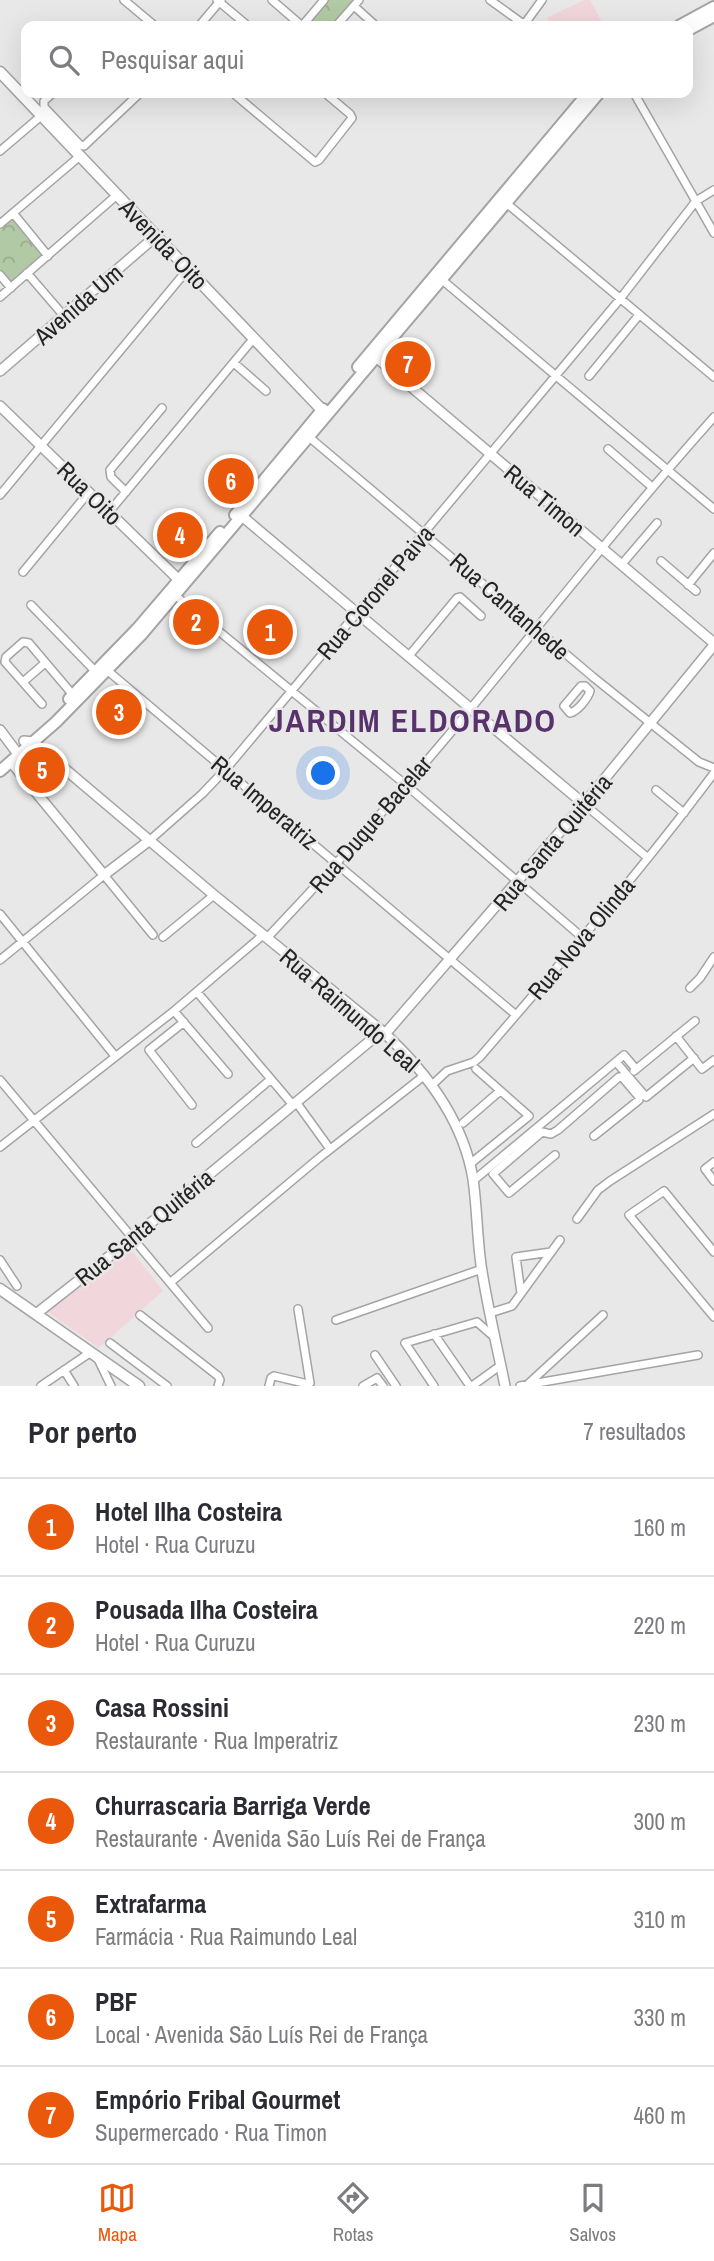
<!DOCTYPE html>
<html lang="pt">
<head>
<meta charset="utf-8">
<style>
  :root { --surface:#fff; --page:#f7f7f7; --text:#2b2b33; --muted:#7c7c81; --line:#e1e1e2; --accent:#ea580c }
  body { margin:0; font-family:"Archivo Narrow",sans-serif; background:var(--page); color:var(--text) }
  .you { position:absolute; left:324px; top:774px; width:24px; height:24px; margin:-18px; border:5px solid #fff; border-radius:50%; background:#1a73e8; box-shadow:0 0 0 10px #1a73e833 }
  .badge { display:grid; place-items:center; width:46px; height:46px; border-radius:50%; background:var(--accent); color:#fff; font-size:23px; font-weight:700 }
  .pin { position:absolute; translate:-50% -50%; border:4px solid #fff; box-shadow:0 2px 7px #0006 }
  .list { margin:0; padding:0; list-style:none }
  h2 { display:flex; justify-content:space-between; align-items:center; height:91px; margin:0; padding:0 28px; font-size:30px }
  h2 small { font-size:23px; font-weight:400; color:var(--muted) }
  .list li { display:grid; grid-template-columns:46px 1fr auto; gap:21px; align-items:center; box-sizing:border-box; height:98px; padding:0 28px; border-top:2px solid var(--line) }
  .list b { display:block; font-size:26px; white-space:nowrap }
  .list p { margin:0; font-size:23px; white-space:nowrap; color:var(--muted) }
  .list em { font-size:23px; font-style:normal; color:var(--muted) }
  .icon { flex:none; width:38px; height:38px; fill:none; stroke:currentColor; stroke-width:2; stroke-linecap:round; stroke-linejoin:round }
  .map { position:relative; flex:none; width:714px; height:1386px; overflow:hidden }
  .search { position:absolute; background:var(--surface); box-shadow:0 7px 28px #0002; left:21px; right:21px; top:21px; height:77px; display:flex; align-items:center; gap:18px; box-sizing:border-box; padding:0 24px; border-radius:14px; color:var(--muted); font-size:26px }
  .sheet { height:777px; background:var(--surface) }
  nav { display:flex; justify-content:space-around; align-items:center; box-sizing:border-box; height:98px; border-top:2px solid var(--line); background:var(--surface); font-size:19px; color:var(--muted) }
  nav a { display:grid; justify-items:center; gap:4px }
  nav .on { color:var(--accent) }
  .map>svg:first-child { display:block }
  .education { fill:#f1d6db }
  .forest { fill:url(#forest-crowns) }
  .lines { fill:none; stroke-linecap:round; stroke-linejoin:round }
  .minor-casing { stroke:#a4a3a5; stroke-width:10 }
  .tertiary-casing { stroke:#a4a3a5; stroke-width:12 }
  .secondary-casing { stroke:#a4a3a5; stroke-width:13 }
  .primary-casing { stroke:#a4a3a5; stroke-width:14 }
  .minor { stroke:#fff; stroke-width:7 }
  .tertiary { stroke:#fff; stroke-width:9 }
  .secondary { stroke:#fff; stroke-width:10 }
  .primary { stroke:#fff; stroke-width:10 }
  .labels { text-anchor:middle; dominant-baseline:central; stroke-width:5; stroke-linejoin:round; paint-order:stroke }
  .street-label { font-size:24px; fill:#242424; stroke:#e8e8e9 }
  .district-label { font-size:32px; font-weight:bold; letter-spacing:2px; fill:#58336b; stroke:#e8e8e9 }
</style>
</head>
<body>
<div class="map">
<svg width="714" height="1386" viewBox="0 0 714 1386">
  <defs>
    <pattern id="forest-crowns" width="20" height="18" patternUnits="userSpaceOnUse" patternTransform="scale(1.75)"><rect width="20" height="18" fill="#b1caa5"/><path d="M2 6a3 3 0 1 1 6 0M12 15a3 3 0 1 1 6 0" fill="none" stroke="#98ad8e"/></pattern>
  </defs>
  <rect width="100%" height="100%" fill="#e8e8e9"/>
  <path class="education" d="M584 0H590L604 26H552L547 18Z
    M129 1247 163 1291 99 1348 48 1312Z"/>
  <path class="forest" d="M327 0H354L332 26H307Z
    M12 219 43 256 10 285 0 273V230Z"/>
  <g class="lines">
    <defs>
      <path id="minor" d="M124 0 155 26
        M217 0 248 26
        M272 0 302 26
        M490 0 522 23 526 22 542 0
        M354 6 376 26
        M199 26 221 0
        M302 26 324 0
        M336 26 359 0
        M53 93 44 101V107L80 145 84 146 140 93
        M233 93 315 162 319 160 352 118 350 114 325 93
        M634 93 714 233
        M0 151 41 116
        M505 202 714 377
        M13 213 48 256
        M0 224 80 156
        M27 273 64 316
        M0 275 11 288
        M441 279 714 509
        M0 297 117 195
        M234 363 266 391
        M589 376 639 315
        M309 437 593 677 699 762 714 768
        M608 449 652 487
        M126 492 111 477 110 470 162 408
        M0 495 188 269
        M109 512 254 338
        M661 561 696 591
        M622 564 657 523
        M23 572 89 492
        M688 585 714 553
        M176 596 406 785 583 938
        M31 605 96 672
        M408 657 457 598 460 597 481 616
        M108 671 516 1015
        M23 682 45 663
        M581 686H585L590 691C588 698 578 711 570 713L564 706Z
        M42 704 5 662 6 657 23 642 29 643 73 695
        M656 790 684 813
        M584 804 648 858
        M150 840 202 794 226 769 620 299 696 201 714 190
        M0 914 115 1056
        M163 937 214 895
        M267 938C338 863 406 787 472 707 552 610 630 511 714 417
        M0 960 104 875 153 935
        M690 988 700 978 714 957
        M197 992 293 1105
        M174 1011 228 1074
        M184 1022 149 1050 192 1105
        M676 1036 702 1069 714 1060
        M616 1062 646 1097 694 1058
        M634 1071 695 1021
        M0 1080 208 1328
        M432 1085 447 1071 474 1062 480 1057C560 964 641 871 714 773
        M296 1102 330 1149
        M463 1123 500 1091
        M196 1143 271 1079
        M0 1147 174 1011 263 935
        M555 1155 509 1193 493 1174 542 1132 551 1134 558 1130 619 1077H622L639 1097V1100L594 1136
        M714 1162 705 1169 714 1181
        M470 1164 529 1116 476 1069
        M473 1181 624 1055 636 1069
        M577 1219 598 1190 610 1181 714 1114
        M714 1252 664 1191 629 1215 714 1317
        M0 1260 17 1286
        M171 1282 319 1158 425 1075
        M521 1293 516 1257 551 1252
        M490 1313 512 1306 560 1240
        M140 1315 218 1376 220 1380 218 1386
        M336 1320 482 1269
        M434 1334 470 1386
        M110 1343 167 1386
        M375 1355 396 1386
        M97 1357 111 1386
        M64 1370 74 1386
        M527 1385 603 1315
        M41 1386 91 1352
        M269 1386 271 1378 274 1376 308 1384 310 1383 298 1309
        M363 1386 377 1378 383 1386
        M434 1386 405 1343 477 1322 494 1337
        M472 1386 501 1365
        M520 1386 698 1355"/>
      <path id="tertiary" d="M376 357 714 643
        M0 371 156 236
        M0 406 179 580
        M243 517 584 804
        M0 730 15 750
        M24 741 33 742 214 895 382 1031C426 1071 463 1119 473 1179 477 1207 477 1236 481 1265 487 1305 497 1346 505 1386
        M11 762 104 875 150 840
        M385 1034 584 804 714 645
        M36 1314 135 1236 382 1031"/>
      <path id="secondary" d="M0 72 322 410 329 412
        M0 1289 139 1386"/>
      <path id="primary" d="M679 26 714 7
        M688 30 714 16
        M358 367 588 93
        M235 515 323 409
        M69 699 137 629 220 532
        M0 771 56 722 142 634 599 93"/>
    </defs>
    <use href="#minor" class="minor-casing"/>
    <use href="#tertiary" class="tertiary-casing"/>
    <use href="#secondary" class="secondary-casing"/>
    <use href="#primary" class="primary-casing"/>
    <use href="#minor" class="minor"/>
    <use href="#tertiary" class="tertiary"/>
    <use href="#secondary" class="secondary"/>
    <use href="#primary" class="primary"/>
  </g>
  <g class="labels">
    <g class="street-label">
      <text transform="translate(164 244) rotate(46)">Avenida Oito</text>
      <text transform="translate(78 304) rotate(-41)">Avenida Um</text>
      <text transform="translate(90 493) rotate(44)">Rua Oito</text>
      <text transform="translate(545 500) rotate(40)">Rua Timon</text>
      <text transform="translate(375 592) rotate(-50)">Rua Coronel Paiva</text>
      <text transform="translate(510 606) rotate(41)">Rua Cantanhede</text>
      <text transform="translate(265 802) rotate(40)">Rua Imperatriz</text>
      <text transform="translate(370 824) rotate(-49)">Rua Duque Bacelar</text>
      <text transform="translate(552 842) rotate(-50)">Rua Santa Quitéria</text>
      <text transform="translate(581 938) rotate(-50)">Rua Nova Olinda</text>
      <text transform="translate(350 1010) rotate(41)">Rua Raimundo Leal</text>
      <text transform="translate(144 1227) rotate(-39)">Rua Santa Quitéria</text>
    </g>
    <g class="district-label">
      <text x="413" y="720">JARDIM ELDORADO</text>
    </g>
  </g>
</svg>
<div class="you"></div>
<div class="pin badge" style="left:270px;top:632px">1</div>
<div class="pin badge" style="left:196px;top:622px">2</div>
<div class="pin badge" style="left:119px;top:712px">3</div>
<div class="pin badge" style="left:180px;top:535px">4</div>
<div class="pin badge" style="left:42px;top:770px">5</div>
<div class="pin badge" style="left:231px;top:481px">6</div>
<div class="pin badge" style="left:408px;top:364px">7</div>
<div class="search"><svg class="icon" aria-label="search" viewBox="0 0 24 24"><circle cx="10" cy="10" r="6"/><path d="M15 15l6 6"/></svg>Pesquisar aqui</div>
</div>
<section class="sheet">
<h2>Por perto<small>7 resultados</small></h2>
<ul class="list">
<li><span class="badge">1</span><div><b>Hotel Ilha Costeira</b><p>Hotel · Rua Curuzu</p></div><em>160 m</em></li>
<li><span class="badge">2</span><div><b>Pousada Ilha Costeira</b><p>Hotel · Rua Curuzu</p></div><em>220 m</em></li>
<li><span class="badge">3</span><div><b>Casa Rossini</b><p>Restaurante · Rua Imperatriz</p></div><em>230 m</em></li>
<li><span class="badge">4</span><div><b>Churrascaria Barriga Verde</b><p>Restaurante · Avenida São Luís Rei de França</p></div><em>300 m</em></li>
<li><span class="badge">5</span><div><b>Extrafarma</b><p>Farmácia · Rua Raimundo Leal</p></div><em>310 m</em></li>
<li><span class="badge">6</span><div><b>PBF</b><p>Local · Avenida São Luís Rei de França</p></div><em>330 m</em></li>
<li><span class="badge">7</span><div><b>Empório Fribal Gourmet</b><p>Supermercado · Rua Timon</p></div><em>460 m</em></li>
</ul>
</section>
<nav>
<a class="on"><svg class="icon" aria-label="map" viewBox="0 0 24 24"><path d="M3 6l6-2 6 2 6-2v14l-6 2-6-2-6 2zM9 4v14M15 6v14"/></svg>Mapa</a>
<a><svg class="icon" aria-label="directions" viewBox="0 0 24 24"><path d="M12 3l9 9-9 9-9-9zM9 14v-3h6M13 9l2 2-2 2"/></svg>Rotas</a>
<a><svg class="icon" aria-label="saved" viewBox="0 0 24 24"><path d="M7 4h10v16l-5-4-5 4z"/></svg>Salvos</a>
</nav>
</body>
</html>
